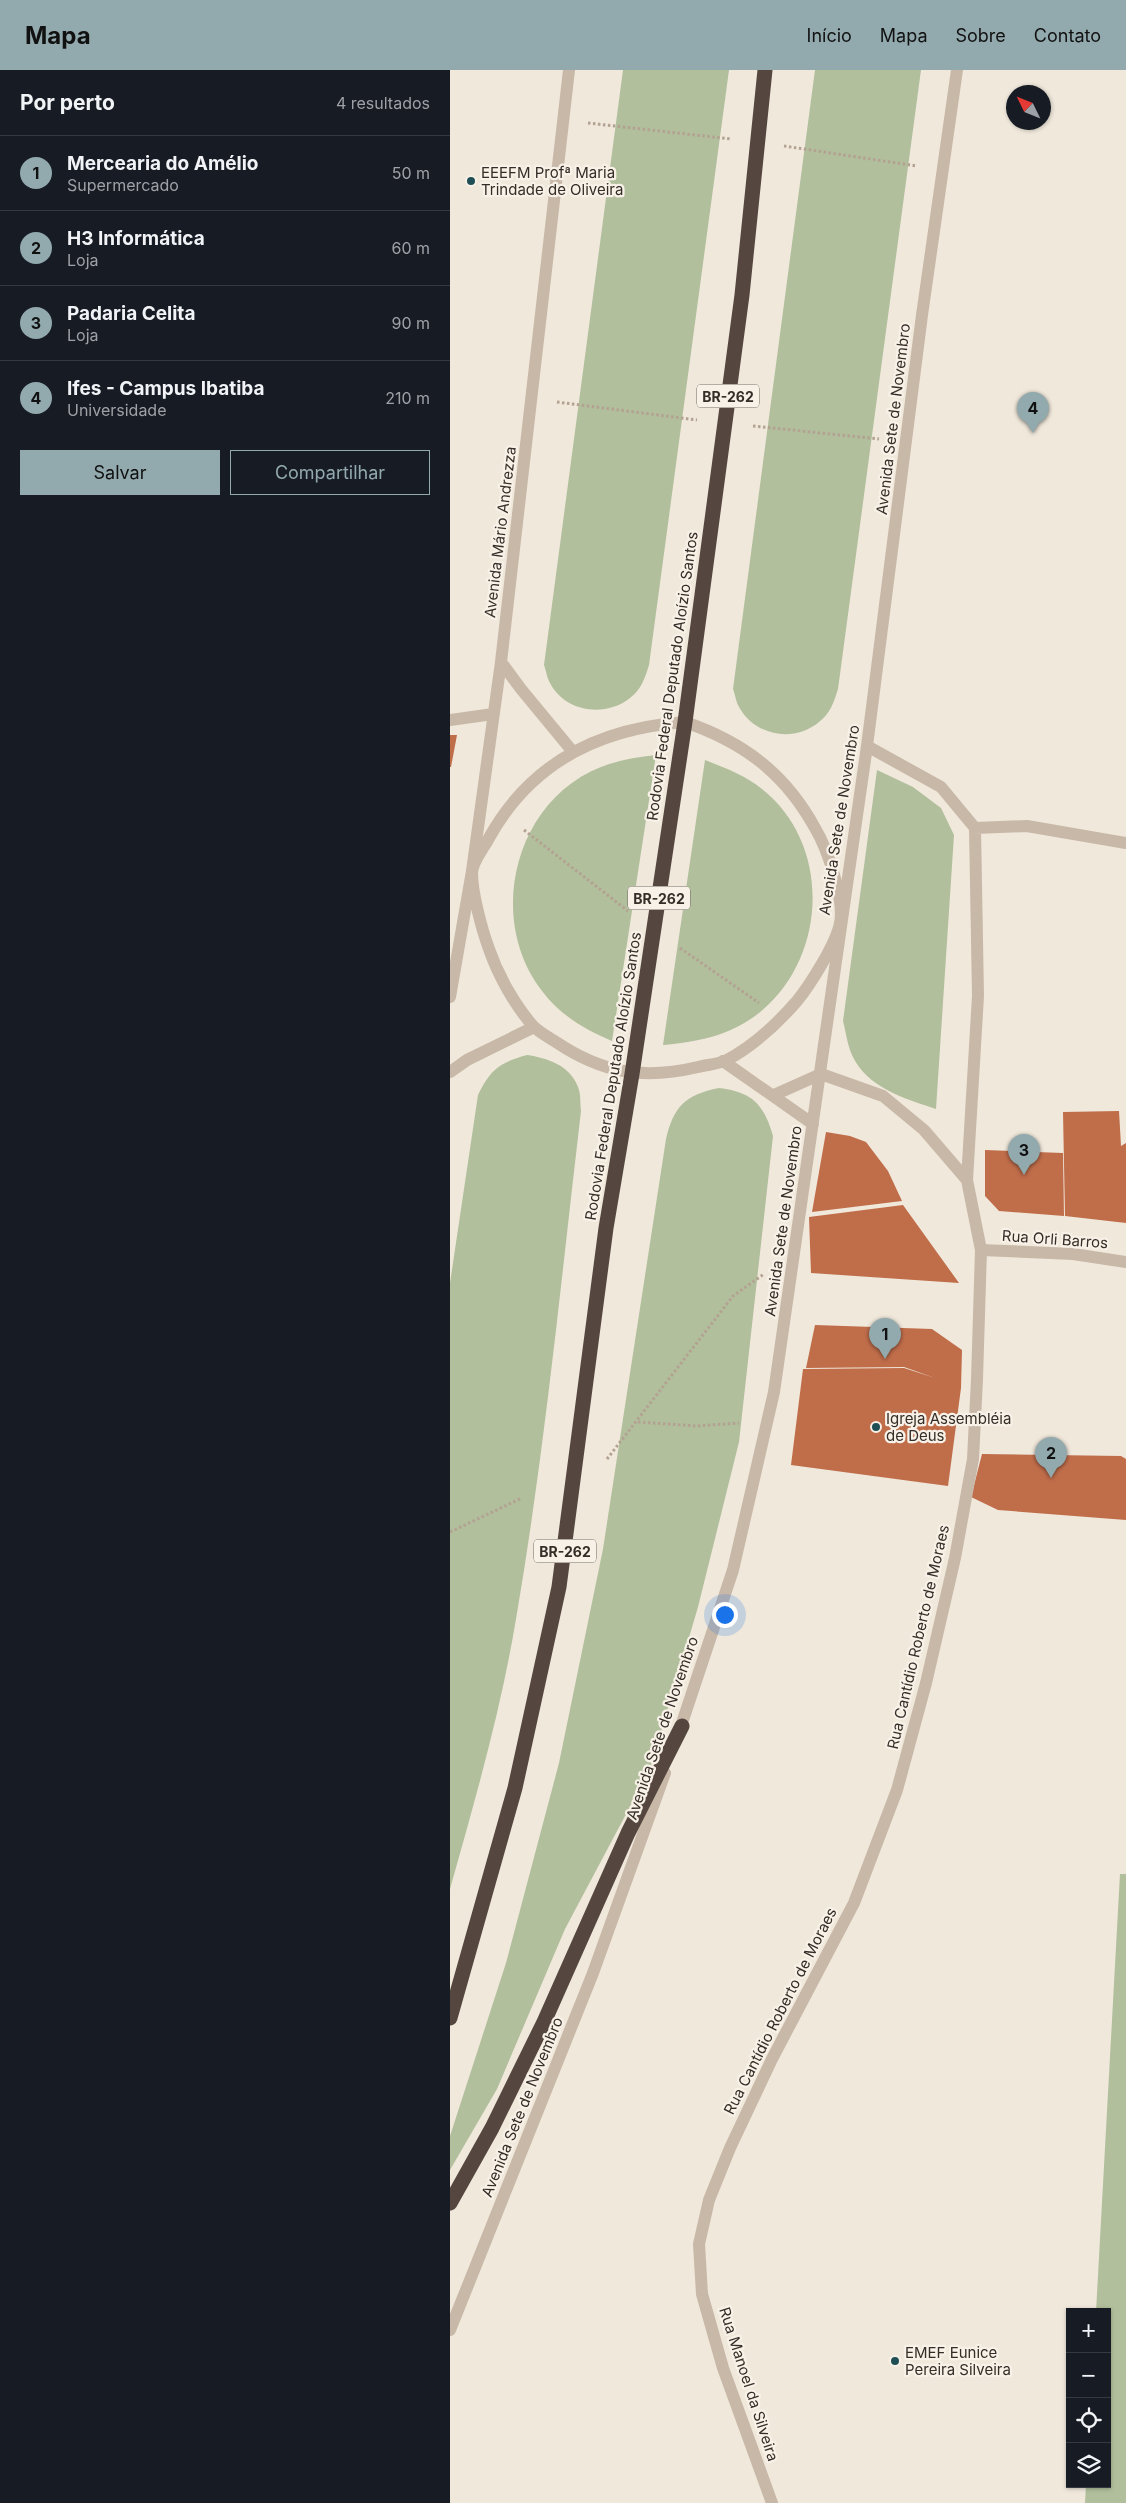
<!DOCTYPE html>
<html lang="pt">
<head>
<meta charset="utf-8">
<style>
  :root { --surface:#171b24; --page:#242831; --text:#f1f3f6; --muted:#9ea1a6; --line:#363941; --accent:#92a9ad }
  body { margin:0; font-family:Inter,sans-serif; background:var(--page); color:var(--text) }
  .controls { position:absolute; right:15px; bottom:15px; display:grid; overflow:hidden; border-radius:0px; box-shadow:0 1px 4px #0004 }
  .controls button { width:45px; height:45px; display:grid; place-items:center; padding:0; border:0; border-bottom:1px solid var(--line); background:var(--surface); color:var(--text); font:25px sans-serif }
  .compass { position:absolute; left:556px; top:15px; width:45px; height:45px; border-radius:50%; background:var(--surface); box-shadow:0 1px 4px #0004; rotate:313deg }
  .you { position:absolute; left:274px; top:1544px; width:18px; height:18px; margin:-12px; border:4px solid #fff; border-radius:50%; background:#1a73e8; box-shadow:0 0 0 8px #1a73e833 }
  .badge { display:grid; place-items:center; width:32px; height:32px; border-radius:50%; background:var(--accent); color:#111; font-size:16px; font-weight:700 }
  .pin { position:absolute; translate:-50% -41px; filter:drop-shadow(0 1px 2px #0008) }
  .pin::after { content:''; position:absolute; top:26px; width:18px; height:15px; background:inherit; clip-path:polygon(0 0,100% 0,50% 100%) }
  .list { margin:0; padding:0; list-style:none }
  h2 { display:flex; justify-content:space-between; align-items:center; height:65px; margin:0; padding:0 20px; font-size:21px }
  h2 small { font-size:16px; font-weight:400; color:var(--muted) }
  .list li { display:grid; grid-template-columns:32px 1fr auto; gap:15px; align-items:center; box-sizing:border-box; height:75px; padding:0 20px; border-top:1px solid var(--line) }
  .list b { display:block; font-size:19px; white-space:nowrap }
  .list p { margin:0; font-size:16px; white-space:nowrap; color:var(--muted) }
  .list em { font-size:16px; font-style:normal; color:var(--muted) }
  .actions { display:flex; gap:10px; padding:15px 20px }
  .actions a { flex:1; padding:11px 0; border:1px solid var(--accent); border-radius:0px; text-align:center; font-size:18px; color:var(--accent) }
  .actions .main { background:var(--accent); color:#111 }
  .icon { flex:none; width:28px; height:28px; fill:none; stroke:currentColor; stroke-width:2; stroke-linecap:round; stroke-linejoin:round }
  .map { position:relative; flex:none; width:676px; height:2433px; overflow:hidden }
  header { display:flex; align-items:center; gap:30px; box-sizing:border-box; height:70px; padding:0 25px; background:var(--accent); color:#111 }
  header strong { font-size:24px }
  nav { display:flex; gap:28px; margin-inline-start:auto; font-size:18px }
  main { display:flex }
  aside { flex:1; background:var(--surface) }
  .map>svg:first-child { display:block }
  .green { fill:#b1bf9c }
  .building { fill:#c06d4a }
  .lines { fill:none; stroke-linecap:round; stroke-linejoin:round }
  .path { stroke:#b3a292; stroke-width:3; stroke-dasharray:2.5 2.5; stroke-linecap:butt }
  .minor { stroke:#c8b8a8; stroke-width:12 }
  .highway { stroke:#55473f; stroke-width:15 }
  .poi-dot { fill:#1f4e54; stroke:#f8f1e7; stroke-width:2 }
  .labels { text-anchor:middle; dominant-baseline:central; stroke-width:4.5; stroke-linejoin:round; paint-order:stroke }
  .shield { fill:#f8f1e7; stroke:#706861; stroke-width:1 }
  .shield-label { font-size:14px; font-weight:bold; fill:#352d28 }
  .poi-label { font-size:15px; fill:#352d28; stroke:#f8f1e7; text-anchor:start }
  .street-label { font-size:15px; fill:#352d28; stroke:#f8f1e7 }
</style>
</head>
<body>
<header>
<strong>Mapa</strong>
<nav><a>Início</a><a>Mapa</a><a>Sobre</a><a>Contato</a></nav>
</header>
<main>
<aside>
<h2>Por perto<small>4 resultados</small></h2>
<ul class="list">
<li><span class="badge">1</span><div><b>Mercearia do Amélio</b><p>Supermercado</p></div><em>50 m</em></li>
<li><span class="badge">2</span><div><b>H3 Informática</b><p>Loja</p></div><em>60 m</em></li>
<li><span class="badge">3</span><div><b>Padaria Celita</b><p>Loja</p></div><em>90 m</em></li>
<li><span class="badge">4</span><div><b>Ifes - Campus Ibatiba</b><p>Universidade</p></div><em>210 m</em></li>
</ul>
<div class="actions"><a class="main">Salvar</a><a>Compartilhar</a></div>
</aside>
<div class="map">
<svg width="676" height="2433" viewBox="0 0 676 2433">
  <rect width="100%" height="100%" fill="#f0e8db"/>
  <path class="green" d="M173 0H279L199 595C195 608 191 620 180 628 155 648 115 642 100 613 97 608 96 600 94 595Z
    M365 0H471L388 619C384 632 380 644 369 652 344 673 305 666 289 637 286 632 285 624 283 619Z
    M206 685 162 971C134 959 110 945 92 921 36 849 64 731 151 697 169 690 187 687 206 685Z
    M255 690C275 698 295 705 312 719 384 776 377 893 305 946 278 966 246 972 213 975Z
    M427 700 463 717 491 738 504 765 486 1039C455 1029 416 1017 402 985 397 974 396 962 393 951Z
    M77 985C97 988 120 995 128 1017 131 1024 130 1033 131 1041 111 1210 95 1380 66 1549 51 1640 25 1730 0 1819V1213L28 1025C41 999 49 993 77 985Z
    M269 1018C302 1022 314 1034 323 1066L289 1372 248 1537 200 1699 115 1859 47 2019 0 2100V2066L56 1893 109 1693 153 1479 216 1069C224 1036 235 1025 269 1018Z
    M670 1804H676V2433H635L636 2414H657V2242H646Z"/>
  <path class="building" d="M0 665H7L1 697H0Z
    M669 1041 671 1076 676 1073V1153L615 1146 613 1042Z
    M376 1062 400 1066 416 1072 438 1101 452 1131 362 1142Z
    M535 1080 613 1083 614 1146 549 1141 535 1126Z
    M453 1135 509 1213 361 1203 359 1147Z
    M365 1255 482 1259 512 1280 511 1318 498 1416 341 1395 353 1299 454 1298 485 1308 454 1297 356 1298Z
    M532 1384 671 1386 676 1389V1450L548 1440 521 1427Z"/>
  <g class="lines">
    <path class="path" d="M138 53 281 69
      M334 76 467 96
      M107 332 247 350
      M303 356 429 369
      M74 760 178 841
      M230 878 309 933
      M188 1352 247 1356 289 1353
      M157 1389 283 1226 314 1204
      M0 1462 72 1428"/>
    <path class="minor" d="M51 592 71 619 123 682
      M0 650 43 644
      M235 652C293 672 335 703 365 758 377 778 395 830 390 853 386 874 360 915 347 931 327 954 302 977 275 991 267 994 256 995 248 997 193 1010 152 1003 106 972 98 967 89 962 83 956 64 934 48 905 39 879 32 860 22 823 22 803 22 792 34 778 39 768 81 692 150 658 235 652Z
      M417 676 491 717 525 758 528 926 517 1110
      M525 758 577 756 676 773
      M0 927 22 801 51 592 119 0
      M273 991 363 1054
      M0 1002 17 990 84 957
      M324 1025 371 1004
      M531 1180 623 1184 676 1192
      M228 1665 283 1500 324 1322 417 676 472 245 507 0
      M0 2260 143 1903 215 1703
      M322 2433 273 2298 252 2224 249 2174 259 2130 280 2078 322 1989 404 1833 447 1720 476 1613 505 1488 523 1389 527 1309 531 1180 517 1110 474 1060 433 1026 371 1004"/>
    <path class="highway" d="M0 1948 65 1718 109 1517 156 1158 182 1004 235 652 292 225 315 0
      M0 2133 42 2058 94 1952 178 1763 232 1656"/>
  </g>
  <g class="poi-dot">
    <circle cx="21" cy="111" r="5"/>
    <circle cx="426" cy="1357" r="5"/>
    <circle cx="445" cy="2291" r="5"/>
  </g>
  <g class="labels">
    <g class="shield">
      <rect x="247" y="314.5" width="62" height="23" rx="4"/>
      <rect x="178" y="816.5" width="62" height="23" rx="4"/>
      <rect x="84" y="1469.5" width="62" height="23" rx="4"/>
    </g>
    <g class="shield-label">
      <text x="278" y="326">BR-262</text>
      <text x="209" y="828">BR-262</text>
      <text x="115" y="1481">BR-262</text>
    </g>
    <g class="poi-label">
      <text x="31" y="102">EEEFM Profª Maria<tspan x="31" dy="17">Trindade de Oliveira</tspan></text>
      <text x="436" y="1348">Igreja Assembléia<tspan x="436" dy="17">de Deus</tspan></text>
      <text x="455" y="2282">EMEF Eunice<tspan x="455" dy="17">Pereira Silveira</tspan></text>
    </g>
    <g class="street-label">
      <text transform="translate(443 349) rotate(-83)">Avenida Sete de Novembro</text>
      <text transform="translate(50 462) rotate(-83)">Avenida Mário Andrezza</text>
      <text transform="translate(222 606) rotate(-82)">Rodovia Federal Deputado Aloízio Santos</text>
      <text transform="translate(389 750) rotate(-81)">Avenida Sete de Novembro</text>
      <text transform="translate(163 1006) rotate(-81)">Rodovia Federal Deputado Aloízio Santos</text>
      <text transform="translate(333 1151) rotate(-82)">Avenida Sete de Novembro</text>
      <text transform="translate(605 1169) rotate(4)">Rua Orli Barros</text>
      <text transform="translate(468 1567) rotate(-77)">Rua Cantídio Roberto de Moraes</text>
      <text transform="translate(212 1658) rotate(-71)">Avenida Sete de Novembro</text>
      <text transform="translate(330 1941) rotate(-63)">Rua Cantídio Roberto de Moraes</text>
      <text transform="translate(72 2037) rotate(-68)">Avenida Sete de Novembro</text>
      <text transform="translate(299 2314) rotate(72)">Rua Manoel da Silveira</text>
    </g>
  </g>
</svg>
<div class="controls">
<button>+</button>
<button>−</button>
<button><svg class="icon" aria-label="locate" viewBox="0 0 24 24"><circle cx="12" cy="12" r="6"/><path d="M12 2v4M12 18v4M2 12h4M18 12h4"/></svg></button>
<button><svg class="icon" aria-label="layers" viewBox="0 0 24 24"><path d="M12 4l9 5-9 5-9-5zM3 14l9 5 9-5"/></svg></button>
</div>
<svg class="compass" viewBox="-18 -18 36 36"><path d="M0-13l5 13h-10z" fill="#e53935"/><path d="M0 13l5-13h-10z" fill="#9ea1a6"/></svg>
<div class="you"></div>
<div class="pin badge" style="left:435px;top:1289px">1</div>
<div class="pin badge" style="left:601px;top:1408px">2</div>
<div class="pin badge" style="left:574px;top:1105px">3</div>
<div class="pin badge" style="left:583px;top:363px">4</div>
</div>
</main>
</body>
</html>
